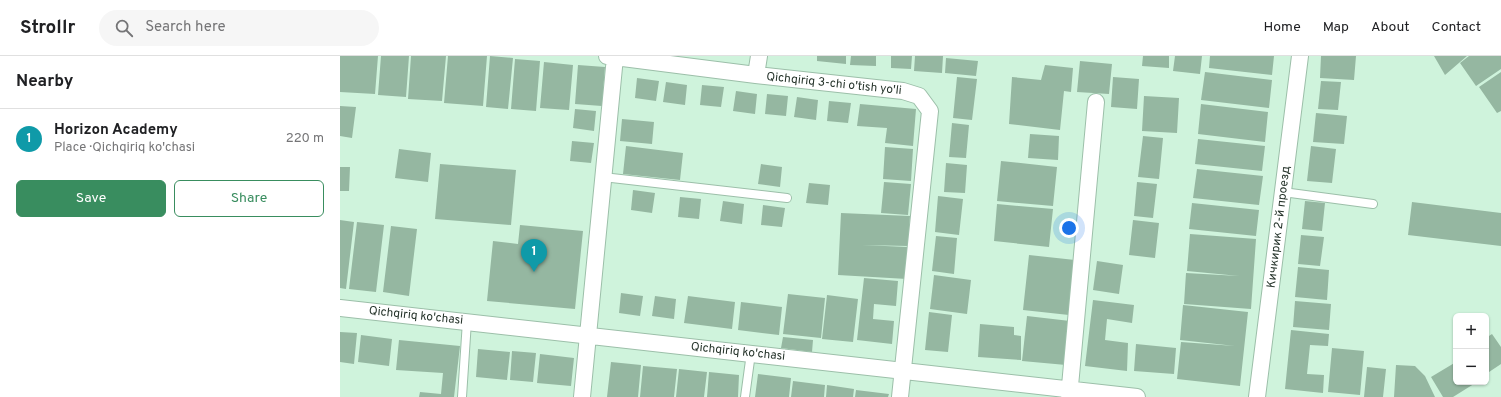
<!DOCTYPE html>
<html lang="en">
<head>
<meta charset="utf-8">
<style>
  :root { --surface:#fff; --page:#f6f6f6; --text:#202124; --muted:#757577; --line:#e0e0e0; --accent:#398d5f }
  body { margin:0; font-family:Overpass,sans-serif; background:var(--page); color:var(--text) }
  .controls { position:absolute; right:12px; bottom:12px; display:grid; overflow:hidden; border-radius:6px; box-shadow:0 1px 3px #0004 }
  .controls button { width:36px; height:36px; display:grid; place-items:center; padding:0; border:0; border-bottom:1px solid var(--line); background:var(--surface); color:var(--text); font:20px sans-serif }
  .you { position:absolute; left:729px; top:172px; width:14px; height:14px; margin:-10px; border:3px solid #fff; border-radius:50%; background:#1a73e8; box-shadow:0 0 0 6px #1a73e833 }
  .badge { display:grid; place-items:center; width:26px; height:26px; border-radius:50%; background:var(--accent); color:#fff; font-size:13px; font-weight:700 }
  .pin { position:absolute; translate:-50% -33px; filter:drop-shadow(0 1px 2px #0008) }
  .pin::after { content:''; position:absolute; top:21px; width:14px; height:12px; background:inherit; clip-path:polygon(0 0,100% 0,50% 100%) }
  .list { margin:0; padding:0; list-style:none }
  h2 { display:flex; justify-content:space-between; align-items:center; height:52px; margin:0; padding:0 16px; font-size:17px }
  h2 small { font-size:13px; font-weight:400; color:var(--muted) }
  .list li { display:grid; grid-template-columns:26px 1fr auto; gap:12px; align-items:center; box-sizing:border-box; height:60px; padding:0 16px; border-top:1px solid var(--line) }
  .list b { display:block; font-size:15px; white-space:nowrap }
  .list p { margin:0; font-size:13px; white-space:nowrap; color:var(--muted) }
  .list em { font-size:13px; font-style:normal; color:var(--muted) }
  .actions { display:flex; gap:8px; padding:12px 16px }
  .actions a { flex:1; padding:9px 0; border:1px solid var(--accent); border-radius:6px; text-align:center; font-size:14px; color:var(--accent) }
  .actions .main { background:var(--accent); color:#fff }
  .icon { flex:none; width:22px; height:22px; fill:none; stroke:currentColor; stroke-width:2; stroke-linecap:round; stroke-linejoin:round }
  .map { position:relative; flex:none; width:1161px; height:341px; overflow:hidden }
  header { display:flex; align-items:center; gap:24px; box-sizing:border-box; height:56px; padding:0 20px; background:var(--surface); border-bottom:1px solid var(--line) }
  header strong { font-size:19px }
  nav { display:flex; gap:22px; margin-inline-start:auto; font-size:14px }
  .search { width:280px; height:36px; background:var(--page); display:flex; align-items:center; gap:10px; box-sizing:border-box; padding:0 14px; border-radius:22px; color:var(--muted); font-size:15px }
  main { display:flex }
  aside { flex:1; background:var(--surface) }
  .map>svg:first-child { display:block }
  .building { fill:#95b7a1 }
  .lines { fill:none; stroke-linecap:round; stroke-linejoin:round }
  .service-casing { stroke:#9cbfa9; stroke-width:10 }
  .minor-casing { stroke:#9cbfa9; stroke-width:18 }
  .service { stroke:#fff; stroke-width:8 }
  .minor { stroke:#fff; stroke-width:16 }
  .labels { text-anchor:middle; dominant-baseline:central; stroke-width:3; stroke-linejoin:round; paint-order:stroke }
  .street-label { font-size:12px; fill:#26342b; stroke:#fff }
</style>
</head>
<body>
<header>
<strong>Strollr</strong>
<div class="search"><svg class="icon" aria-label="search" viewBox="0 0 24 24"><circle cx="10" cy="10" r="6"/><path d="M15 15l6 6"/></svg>Search here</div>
<nav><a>Home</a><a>Map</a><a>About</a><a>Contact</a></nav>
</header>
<main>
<aside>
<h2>Nearby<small></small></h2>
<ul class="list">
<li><span class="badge" style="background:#0f9aa8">1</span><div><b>Horizon Academy</b><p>Place · Qichqiriq ko'chasi</p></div><em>220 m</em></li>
</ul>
<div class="actions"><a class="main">Save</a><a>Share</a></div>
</aside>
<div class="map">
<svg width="1161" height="341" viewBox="0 0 1161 341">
  <rect width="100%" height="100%" fill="#cff3dc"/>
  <path class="building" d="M0 0H38L35 38 0 36Z
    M41 0H69L66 41 38 39Z
    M71 0H106L102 45 68 43Z
    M108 0H147L143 50 104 47Z
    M150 0 173 2 168 53 146 51Z
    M477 0H506V8L477 5Z
    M511 0H536V10L510 9Z
    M551 0H572L571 13 551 12Z
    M575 0H603L602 17 574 15Z
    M803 0H829V12L802 10Z
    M835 0H862L860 18 833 15Z
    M870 0H934L932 19 869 12Z
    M981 0H1016L1014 24 980 22Z
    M1094 0H1127L1105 19Z
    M1129 0H1161V13L1136 30 1120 7Z
    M606 2 638 5 636 20 605 17Z
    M175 3 200 5 196 55 171 53Z
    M740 5 772 8 769 38 737 36Z
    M204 6 233 9 229 54 200 52Z
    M238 9 265 11 262 50 235 48Z
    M705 9 733 12 731 36 724 35 720 74 669 68 672 21 701 24Z
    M865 16 932 24 929 52 861 44Z
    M1161 16V55L1157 57 1139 31Z
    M617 21 637 23 632 64 613 62Z
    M773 21 799 23 797 53 771 51Z
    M297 22 319 25 316 45 295 42Z
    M981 25 1001 26 998 54 978 53Z
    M326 26 347 29 345 49 323 46Z
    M362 29 384 31 381 51 360 49Z
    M396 35 417 38 415 58 393 55Z
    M427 38 448 40 446 60 425 58Z
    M804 40 839 42 837 77 802 75Z
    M457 41 478 44 476 64 454 61Z
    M489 45 511 47 508 67 487 65Z
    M520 48 576 53 573 90 545 87 547 72 517 70Z
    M861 48 928 56 925 86 858 78Z
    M0 50 16 51 12 82 0 80Z
    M235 53 256 55 254 75 233 72Z
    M976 57 1007 60 1004 88 973 86Z
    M282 63 314 66 312 88 280 85Z
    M612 67 629 69 626 102 609 101Z
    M690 78 719 80 718 104 688 102Z
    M803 80 823 82 819 123 798 121Z
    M858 83 925 90 922 115 855 108Z
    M232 85 254 87 251 107 230 105Z
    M286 90 343 97 340 124 283 118Z
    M971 90 996 93 992 127 967 125Z
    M545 91 573 93 571 125 543 123Z
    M59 93 91 97 88 126 55 122Z
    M661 105 717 111 713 150 657 145Z
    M606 107 627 109 625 137 604 136Z
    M100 108 176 114 171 169 95 163Z
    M421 108 442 111 440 131 418 128Z
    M0 111H10L9 135H0Z
    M857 113 923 120 919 149 853 142Z
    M544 126 571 128 568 159 541 157Z
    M797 126 817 128 813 162 794 160Z
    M469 127 490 129 488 149 466 147Z
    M293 134 315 137 312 157 291 154Z
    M598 140 623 143 619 179 595 176Z
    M340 141 361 143 359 163 338 161Z
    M383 145 404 148 402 168 380 165Z
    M965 145 985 147 982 175 962 173Z
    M1072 146 1161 157V190L1068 179Z
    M852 147 919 154 916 180 849 173Z
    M657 148 713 153 709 191 654 185Z
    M423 149 445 152 442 171 421 169Z
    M501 157 570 160 568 190 522 189 568 191 567 223 498 219Z
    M0 164 14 166 6 233 0 232Z
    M793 164 819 167 815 202 789 199Z
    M17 166 44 169 36 236 9 233Z
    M180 169 243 175 235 253 147 245 153 185 178 188Z
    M51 170 77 173 69 240 43 236Z
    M850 178 916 183 911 253 844 248 846 217 899 220 847 215Z
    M961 179 984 181 980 210 958 208Z
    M596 180 617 182 614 218 592 215Z
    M689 199 735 204 729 259 683 254Z
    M757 205 783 209 779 238 753 234Z
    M958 211 989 214 987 244 955 241Z
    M594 219 631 224 627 258 590 253Z
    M524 222 558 225 556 250 534 248 533 263 554 265 552 288 517 284Z
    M281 237 303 240 300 260 279 257Z
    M448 238 485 242 481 282 443 278Z
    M487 239 518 243 513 286 482 283Z
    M315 240 336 243 334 263 312 260Z
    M348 240 395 246 392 273 344 267Z
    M753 244 794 249 792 267 767 263 765 284 788 287 787 315 745 310Z
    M955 245 991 248 989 274 953 271Z
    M401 246 442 251 439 279 398 274Z
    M843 249 908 256 900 330 837 323 841 286 895 290 840 284Z
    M589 256 612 259 608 296 585 294Z
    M687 260 730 265 726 309 682 305Z
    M640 268 674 271V279L681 280V304L638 301Z
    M951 274 989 278 988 290 970 289 967 318 984 319 983 337 945 333Z
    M0 276 17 277 14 308 0 306Z
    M1152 278 1161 291V308L1146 318V282Z
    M21 279 52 283 49 310 18 306Z
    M443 281 473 284 472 296 441 292Z
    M59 284 120 290 114 341H79L80 336 101 338 103 317 56 314Z
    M796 288 836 292 834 318 794 315Z
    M992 292 1024 295 1020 339 988 336Z
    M138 293 170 296 167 324 136 321Z
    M172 295 196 297 193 326 170 324Z
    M200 298 234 302 231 330 197 327Z
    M271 306 301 309 298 341H267Z
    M1116 306V326H1137L1113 341H1103L1091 321Z
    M1056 309 1075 310 1085 320 1095 341H1054Z
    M303 310 337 313 334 341H300Z
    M1027 311 1046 313 1043 341H1024Z
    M339 313 367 316 364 341H336Z
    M369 316 399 319 398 341H367Z
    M418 318 451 322 449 341H415Z
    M453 325 485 329 484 341H451Z
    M487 329 514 333 513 341H486Z
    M516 334 549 338 548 341H515Z"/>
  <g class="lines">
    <defs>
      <path id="service" d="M263 121 447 142
        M943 136 1033 148
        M122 341 127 265
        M405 341 411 297"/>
      <path id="minor" d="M267 0 416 19 563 35 579 40 590 55 560 341
        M416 19 419 0
        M0 252 797 341
        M242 341 275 1
        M729 341 756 46
        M917 341 960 0"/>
    </defs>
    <use href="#service" class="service-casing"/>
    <use href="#minor" class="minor-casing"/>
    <use href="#service" class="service"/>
    <use href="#minor" class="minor"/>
  </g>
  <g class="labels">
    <g class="street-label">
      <text transform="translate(494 28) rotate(6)">Qichqiriq 3-chi o'tish yo'li</text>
      <text transform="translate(939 171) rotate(-83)">Кичкирик 2-й проезд</text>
      <text transform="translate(76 260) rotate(6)">Qichqiriq ko'chasi</text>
      <text transform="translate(398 296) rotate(6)">Qichqiriq ko'chasi</text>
    </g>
  </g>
</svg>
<div class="controls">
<button>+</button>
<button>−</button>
</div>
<div class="you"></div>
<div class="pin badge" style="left:194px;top:216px;background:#0f9aa8">1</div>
</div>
</main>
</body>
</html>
